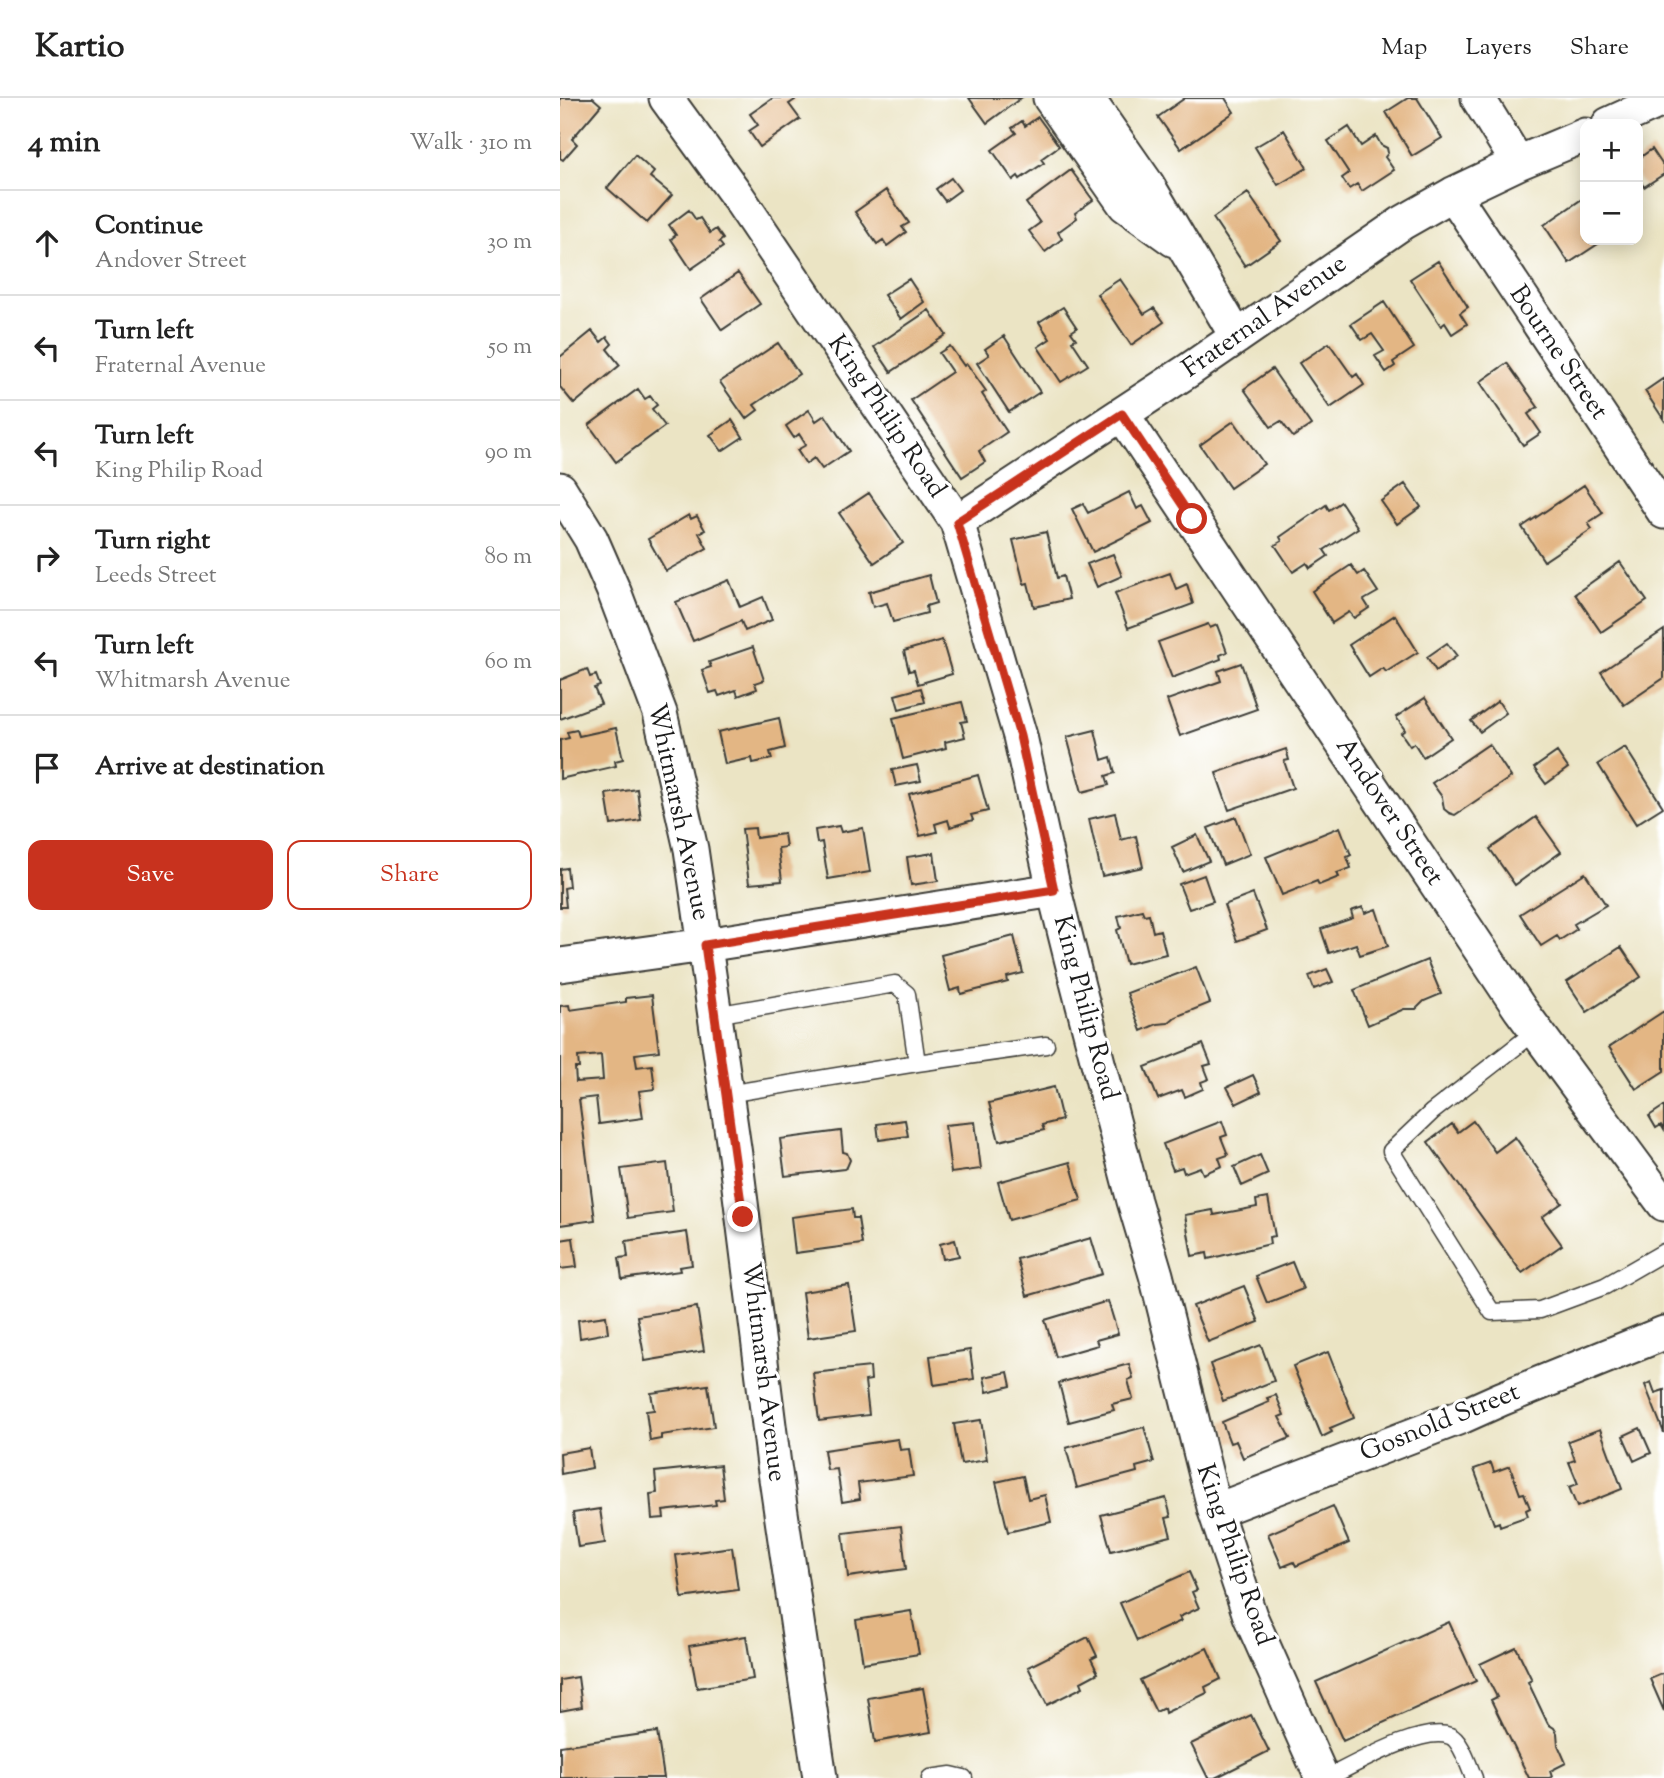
<!DOCTYPE html>
<html lang="en">
<head>
<meta charset="utf-8">
<style>
  :root { --surface:#fff; --page:#f6f6f6; --text:#222; --muted:#767676; --line:#e0e0e0; --accent:#c8321e }
  body { margin:0; font-family:"Sorts Mill Goudy",serif; background:var(--page); color:var(--text) }
  .controls { position:absolute; right:21px; top:21px; display:grid; overflow:hidden; border-radius:14px; box-shadow:0 4px 18px #0003 }
  .controls button { width:63px; height:63px; display:grid; place-items:center; padding:0; border:0; border-bottom:2px solid var(--line); background:var(--surface); color:var(--text); font:35px sans-serif }
  .stop { position:absolute; width:21px; height:21px; margin:-16px; border:5px solid #c8321e; border-radius:50%; background:#fff }
  .stop.end { background:#c8321e; border-color:#fff; box-shadow:0 2px 7px #0008 }
  .list { margin:0; padding:0; list-style:none }
  h2 { display:flex; justify-content:space-between; align-items:center; height:91px; margin:0; padding:0 28px; font-size:30px }
  h2 small { font-size:23px; font-weight:400; color:var(--muted) }
  .list li { display:grid; grid-template-columns:46px 1fr auto; gap:21px; align-items:center; box-sizing:border-box; height:105px; padding:0 28px; border-top:2px solid var(--line) }
  .list b { display:block; font-size:26px; white-space:nowrap }
  .list p { margin:0; font-size:23px; white-space:nowrap; color:var(--muted) }
  .list em { font-size:23px; font-style:normal; color:var(--muted) }
  .actions { display:flex; gap:14px; padding:21px 28px }
  .actions a { flex:1; padding:16px 0; border:2px solid var(--accent); border-radius:14px; text-align:center; font-size:24px; color:var(--accent) }
  .actions .main { background:var(--accent); color:#fff }
  .icon { flex:none; width:38px; height:38px; fill:none; stroke:currentColor; stroke-width:2; stroke-linecap:round; stroke-linejoin:round }
  .map { position:relative; flex:none; width:1104px; height:1680px; overflow:hidden }
  header { display:flex; align-items:center; gap:42px; box-sizing:border-box; height:98px; padding:0 35px; background:var(--surface); border-bottom:2px solid var(--line) }
  header strong { font-size:33px }
  nav { display:flex; gap:38px; margin-inline-start:auto; font-size:24px }
  main { display:flex }
  aside { flex:1; background:var(--surface) }
  .map>svg:first-child { display:block }
  .building { fill:#e3b684; fill-rule:evenodd }
  .lines { fill:none; stroke-linecap:round; stroke-linejoin:round }
  .service-casing { stroke:#3b3a35; stroke-width:19 }
  .minor-casing { stroke:#3b3a35; stroke-width:37 }
  .service { stroke:#fff; stroke-width:16 }
  .minor { stroke:#fff; stroke-width:33 }
  .route { stroke:#c8321e; stroke-width:9 }
  .labels { text-anchor:middle; dominant-baseline:central; stroke-width:6; stroke-linejoin:round; paint-order:stroke }
  .street-label { font-size:26px; fill:#1c1c1c; stroke:#fff }
</style>
</head>
<body>
<header>
<strong>Kartio</strong>
<nav><a>Map</a><a>Layers</a><a>Share</a></nav>
</header>
<main>
<aside>
<h2>4 min<small>Walk · 310 m</small></h2>
<ul class="list">
<li><svg class="icon" aria-label="ahead" viewBox="0 0 24 24"><path d="M12 20V5M6 11l6-6 6 6"/></svg><div><b>Continue</b><p>Andover Street</p></div><em>30 m</em></li>
<li><svg class="icon" aria-label="left" viewBox="0 0 24 24"><path d="M17 20v-9H6M10 6l-5 5 5 5"/></svg><div><b>Turn left</b><p>Fraternal Avenue</p></div><em>50 m</em></li>
<li><svg class="icon" aria-label="left" viewBox="0 0 24 24"><path d="M17 20v-9H6M10 6l-5 5 5 5"/></svg><div><b>Turn left</b><p>King Philip Road</p></div><em>90 m</em></li>
<li><svg class="icon" aria-label="right" viewBox="0 0 24 24"><path d="M7 20v-9h11M14 6l5 5-5 5"/></svg><div><b>Turn right</b><p>Leeds Street</p></div><em>80 m</em></li>
<li><svg class="icon" aria-label="left" viewBox="0 0 24 24"><path d="M17 20v-9H6M10 6l-5 5 5 5"/></svg><div><b>Turn left</b><p>Whitmarsh Avenue</p></div><em>60 m</em></li>
<li><svg class="icon" aria-label="arrive" viewBox="0 0 24 24"><path d="M6 21V4h12l-3 4 3 4H6"/></svg><div><b>Arrive at destination</b></div></li>
</ul>
<div class="actions"><a class="main">Save</a><a>Share</a></div>
</aside>
<div class="map">
<svg width="1104" height="1680" viewBox="0 0 1104 1680">
  <rect width="100%" height="100%" fill="#fff"/>
  <filter id="ink" filterUnits="userSpaceOnUse"><feTurbulence type="fractalNoise" baseFrequency=".0143" numOctaves="2"/><feDisplacementMap in="SourceGraphic" scale="14" xChannelSelector="R" yChannelSelector="G"/><feConvolveMatrix kernelMatrix="1 2 1 2 8 2 1 2 1" color-interpolation-filters="sRGB"/></filter>
  <filter id="wash" filterUnits="userSpaceOnUse"><feTurbulence type="fractalNoise" baseFrequency=".00686" numOctaves="4" result="noise"/><feDisplacementMap in="SourceGraphic" scale="28" xChannelSelector="R" yChannelSelector="G"/><feGaussianBlur stdDeviation="1.57" result="paint"/><feColorMatrix in="noise" values="0 0 0 0 0 0 0 0 0 0 0 0 0 0 0 0 0 1.4 0 .05"/><feComposite in="paint" operator="in"/></filter>
  <g filter="url(#wash)">
    <rect width="100%" height="100%" fill="#ebe4c4"/>
    <g id="blocks">
      <path class="building" d="M0 0H33L41 7 12 41 17 46 3 62 0 60Z
        M213 0H234L235 2 229 6 240 21 200 49 189 33 198 27 190 16Z
        M409 0H461L427 25Z
        M625 0H665L674 14 621 51 598 19Z
        M848 0H857L882 40 852 58 826 14Z
        M478 19 499 48 481 61 484 65 460 81 458 78 453 82 432 52 456 35 452 30 462 23 465 28Z
        M789 29 801 48 816 38 821 47 827 50 828 55 825 59 834 72 802 93 797 86 789 91 782 80 789 75 768 43Z
        M724 32 747 70 718 87 695 49Z
        M1092 51 1104 69V76L1084 89 1078 80V61Z
        M75 57 94 74 90 79 112 97 87 125 47 90Z
        M511 72 533 102 515 115 517 120 498 134 502 141 485 154 469 133 480 125 466 105Z
        M391 80 400 92 385 103 376 91Z
        M326 92 349 125 342 129 346 134 327 148 323 142 317 146 295 114Z
        M688 95 721 143 685 168 653 120Z
        M1025 99V142H1044L1009 165 984 127Z
        M129 112 136 122 140 120 150 135 156 131 163 141 159 144 163 149 131 171 111 141 116 137 109 127Z
        M878 163 908 209 900 215 907 226 892 236 885 225 881 228 850 181Z
        M178 175 200 206 162 232 141 201Z
        M349 181 364 204 341 221 324 197Z
        M560 181 584 216 594 210 604 224 571 247 537 196Z
        M824 204 854 250 833 264 835 268 826 274 815 258 824 253 812 236 802 242 791 226Z
        M503 209 517 230 511 234 516 241 512 243 528 267 501 284 478 249 490 241 479 224Z
        M369 212 386 237 331 274 314 249Z
        M32 233 41 244 47 239 52 246 47 251 60 267 14 306 0 289V259Z
        M444 238 480 294 449 314 417 265 429 257 425 251Z
        M218 245 239 276 194 307 198 312 186 321 160 284Z
        M769 245 793 279 797 276 804 287 770 310 739 265Z
        M390 248 404 268 407 266 426 293 422 296 447 334 419 353 425 364 402 379 351 302 392 274 379 255Z
        M947 265 978 309 968 316 981 335 963 347 920 284Z
        M712 271 751 327 733 339 721 323 711 329 684 291Z
        M1104 280V322L1085 293Z
        M78 291 85 301 90 298 97 307 92 311 105 328 56 364 29 327Z
        M249 312 256 323 265 317 289 353 262 371 254 360 246 366 237 352 246 347 239 336 234 340 226 328Z
        M172 322 183 339 162 353 150 337Z
        M674 323 704 366 670 390 640 347Z
        M845 386 861 409 837 426 821 403Z
        M1024 387 1043 415 1028 425 1032 431 984 463 962 429Z
        M569 394 577 411 583 408 592 425 533 454 512 411 523 406 528 415Z
        M309 395 343 445 314 465 279 415Z
        M781 404 798 430 764 452 768 458 750 470 747 465 733 474 715 447 722 443 720 439 766 407 769 412Z
        M129 417 131 421 137 418 145 432 139 435 147 450 106 473 88 441Z
        M486 434 497 480 503 478 509 501 474 509 468 485 464 486 453 442Z
        M553 456 562 478 537 489 527 466Z
        M1060 464 1087 503 1041 534 1015 496Z
        M791 467 798 477 804 473 818 494 804 502 809 510 794 520 789 514 772 525 752 493Z
        M610 475 616 491 627 486 633 506 568 530 555 495Z
        M369 477 376 505 366 508 367 515 333 524 327 505 313 509 309 494Z
        M169 482 180 509 203 499 212 522 185 533 181 523 133 543 116 504Z
        M835 517 858 554 826 574 823 570 809 579 789 547Z
        M648 526 650 530 657 527 667 554 660 557 661 561 612 580 598 544Z
        M1104 532V580L1064 607 1041 574Z
        M382 542 392 576 358 586 354 572 349 573 344 553Z
        M887 545 897 558 876 573 867 559Z
        M193 549 204 582 195 585 197 591 178 598 176 592 159 598 157 593 150 595 142 572 151 569 149 564Z
        M681 565 697 611 620 638 607 602 661 583 658 573Z
        M27 571 30 579 36 577 40 588 34 590 41 606 0 621V582Z
        M361 590 365 604 339 611 335 597Z
        M865 600 891 640 863 659 854 645 850 648 841 635 845 632 836 619Z
        M938 603 946 615 920 634 911 623Z
        M402 604 407 623 401 624 405 639 385 644 386 650 343 661 333 620Z
        M219 620 225 650 210 654 212 661 193 665 192 660 165 666 158 634Z
        M56 630 63 661 55 663 56 668 0 681V642L9 640 7 634 17 632 19 638Z
        M535 632 542 662 551 659 555 675 546 678 549 687 522 694 507 639Z
        M929 646 951 679 895 717 889 715 884 711 882 699 872 685Z
        M1065 649 1103 709 1076 726 1038 666Z
        M726 651 729 662 724 663 733 690 669 712 656 675Z
        M997 654 1008 670 986 686 974 670Z
        M357 667 361 683 336 688 332 672Z
        M418 677 428 713 411 717 413 722 390 729 388 722 375 726 377 734 360 738 349 696Z
        M77 691 81 722 51 727 46 696Z
        M555 715 561 742 576 738 583 769 542 778 529 721Z
        M676 719 690 756 663 767 648 730Z
        M976 719 1001 754 955 787 930 751Z
        M279 728 281 734 303 730 310 774 268 781 262 744 257 745 255 732Z
        M780 729 791 757 787 759 791 770 777 775 779 779 759 787 757 783 722 797 706 759Z
        M195 730 196 740 224 736 226 749 218 750 222 783 189 786 182 731Z
        M637 737 649 763 623 774 612 749Z
        M374 755 378 783 351 787 347 759Z
        M7 770 9 789 4 790 6 809H0V771Z
        M1025 775 1046 807 1014 826 1017 831 1000 842 997 838 981 848 960 816Z
        M644 777 653 803 629 811 619 786Z
        M693 796 707 832 677 843 664 807Z
        M803 809 805 815 816 811 828 848 800 857 796 846 769 855 761 831 793 820 791 813Z
        M582 812 584 817 589 816 593 834 600 832 606 856 566 866 557 832 561 830 558 818Z
        M454 838 463 875 447 879 448 884 401 896 400 890 390 893 381 857Z
        M1061 849 1081 879 1027 914 1007 884Z
        M867 862 881 896 864 903 856 911H844L808 927 794 892Z
        M636 869 650 905 615 919 608 925 597 926 581 933 567 895Z
        M767 871 773 884 754 891 749 878Z
        M92 897 99 953 75 956 77 969 92 967 95 991 79 993 83 1020 39 1026 36 999 19 1001 35 1122 0 1127V908L9 907 10 912 66 904V900ZM41 957 43 982 16 984 15 970H19L18 959Z
        M1104 913V973L1076 991 1049 949Z
        M643 946 651 966 644 968 649 981 641 984 643 991 625 999 622 992 598 1001 585 969Z
        M693 977 701 994 676 1006 667 989Z
        M494 989 502 1022 482 1027 484 1032 439 1043 429 1005Z
        M1104 1008V1032L1101 1027 1096 1030 1089 1018Z
        M345 1022 348 1038 319 1042 317 1026Z
        M662 1023 667 1037 661 1039 668 1057 659 1060 662 1068 643 1076 640 1069 624 1075 622 1069 613 1072 603 1046Z
        M913 1023 935 1054 955 1039 1002 1105 982 1119 1002 1147 962 1175 868 1044 892 1026 898 1034Z
        M415 1024 421 1071 391 1075 385 1027Z
        M281 1033 283 1054 287 1055 290 1062 287 1069 284 1071 225 1078 220 1041Z
        M700 1057 708 1076 682 1088 674 1069Z
        M510 1064 521 1102 449 1122 438 1084Z
        M107 1065 113 1114 68 1120 61 1071Z
        M708 1100 715 1138 709 1139 710 1146 648 1161 647 1155 632 1158 625 1117 653 1112 654 1117 697 1109 696 1102Z
        M292 1111 293 1120H298L302 1146 235 1155 231 1119Z
        M127 1134 132 1167 119 1169 120 1173 62 1181 59 1160 68 1159 66 1143Z
        M13 1140 17 1169 0 1171V1142Z
        M531 1140 542 1176 467 1198 457 1161Z
        M395 1142 399 1158 383 1161 380 1146Z
        M732 1164 743 1191 707 1205 696 1178Z
        M289 1187 296 1233 248 1240 242 1194Z
        M684 1188 699 1224 648 1244 633 1208Z
        M548 1203 558 1236 536 1242 538 1247 496 1259 485 1222Z
        M137 1209 144 1253 85 1263 77 1218Z
        M46 1218 48 1235 20 1240 18 1222Z
        M701 1247 714 1283 663 1303 650 1266Z
        M410 1252 414 1281 374 1287 370 1258Z
        M768 1254 794 1320 770 1330 772 1334 762 1339 733 1268Z
        M569 1266 573 1280 568 1282 573 1301 552 1306 554 1312 509 1324 499 1285Z
        M310 1269 311 1282 305 1283 309 1317 259 1323 253 1275Z
        M448 1274 451 1288 427 1294 424 1279Z
        M1091 1284 1095 1295 1104 1292V1335L1085 1287Z
        M148 1287 154 1329 101 1337V1341L90 1343 86 1313 94 1312 91 1295Z
        M716 1297 724 1317 719 1319 730 1340 683 1360 676 1343 670 1345 662 1324 709 1304 707 1300Z
        M421 1322 427 1362 401 1366 394 1326Z
        M584 1329 594 1364 576 1369 577 1374 517 1390 506 1350Z
        M1080 1330 1091 1355 1074 1363 1063 1338Z
        M1040 1331 1062 1391 1017 1409 1009 1389 1018 1386 1009 1364 1015 1362 1008 1343Z
        M338 1341 340 1352 349 1351 353 1378 298 1385 300 1401 282 1404 277 1371 267 1372 264 1352Z
        M29 1350 32 1370 1 1376 0 1355Z
        M931 1365 934 1374 950 1368 960 1396 964 1395 970 1410 966 1412 968 1418 940 1428 939 1424 934 1426 914 1371Z
        M160 1367 164 1401 155 1402 156 1407 103 1413 104 1420 92 1421 90 1396 97 1395 95 1374Z
        M463 1378 468 1401 485 1397 491 1424 448 1434 436 1384Z
        M606 1400 611 1419 606 1420 611 1438 551 1453 541 1417Z
        M773 1408 789 1445 736 1468 734 1464 722 1469 708 1436Z
        M40 1411 45 1445 18 1449 13 1415Z
        M341 1428 346 1471 288 1479 283 1435Z
        M172 1449 178 1492 122 1500 116 1457Z
        M629 1474 637 1492 632 1494 639 1510 619 1519 621 1523 577 1543 560 1505Z
        M351 1513 359 1556 303 1565 296 1522Z
        M889 1524 916 1583 783 1643 756 1584Z
        M186 1538 193 1581 137 1590 129 1548Z
        M528 1539 537 1558 531 1561 538 1575 521 1584 523 1589 487 1607 468 1569Z
        M956 1549 972 1582 968 1584 988 1626 994 1630 997 1635 998 1647 1006 1665 990 1673 992 1679 989 1680H969L931 1602 937 1599 920 1566Z
        M647 1550 661 1581 645 1589 647 1595 605 1615 604 1610 596 1614 580 1582Z
        M1104 1575V1613L1090 1581Z
        M18 1579 22 1609 0 1613V1582Z
        M363 1590 371 1634 315 1644 308 1600Z
        M691 1617 709 1653 655 1680H648L631 1646Z
        M97 1634 104 1680H0V1648Z"/>
    </g>
  </g>
  <g filter="url(#ink)">
    <use href="#blocks" fill-opacity="0" stroke="#3b3a35" stroke-width="2"/>
    <g class="lines">
      <defs>
        <path id="service" d="M155 917 335 886 347 896 357 965 486 947
          M976 933 872 1014 831 1053 932 1214 980 1212 1045 1188 1104 1154
          M167 996 357 965
          M370 1680 391 1677 404 1680
          M767 1680C794 1667 862 1627 890 1638 901 1642 909 1669 914 1680"/>
        <path id="minor" d="M106 0 178 99 397 424 460 638 494 792 518 888 574 1103 596 1177 655 1413 690 1518 762 1680
          M490 0 565 107 614 142
          M527 0 587 86 677 239
          M918 0 958 65
          M1049 26 1104 1
          M893 96 1104 414
          M562 316 960 911 1104 1106
          M0 391 31 441 55 496 100 615 131 751 175 1057 214 1367 260 1680
          M397 424 629 272 842 125 893 96 958 65 1025 37
          M0 867 145 847 494 792
          M655 1413 903 1318 941 1301 1104 1235"/>
      </defs>
      <use href="#service" class="service-casing"/>
      <use href="#minor" class="minor-casing"/>
      <use href="#service" class="service"/>
      <use href="#minor" class="minor"/>
    </g>
  </g>
  <g class="lines" filter="url(#ink)">
    <path class="route" d="M183 1119 145 847 494 792 460 638 397 424 562 316 632 421"/>
  </g>
  <g class="labels">
    <g class="street-label">
      <text transform="translate(705 219) rotate(-35)">Fraternal Avenue</text>
      <text transform="translate(998 255) rotate(56)">Bourne Street</text>
      <text transform="translate(326 319) rotate(56)">King Philip Road</text>
      <text transform="translate(118 714) rotate(78)">Whitmarsh Avenue</text>
      <text transform="translate(829 714) rotate(56)">Andover Street</text>
      <text transform="translate(525 910) rotate(75)">King Philip Road</text>
      <text transform="translate(203 1274) rotate(83)">Whitmarsh Avenue</text>
      <text transform="translate(880 1325) rotate(-22)">Gosnold Street</text>
      <text transform="translate(674 1457) rotate(71)">King Philip Road</text>
    </g>
  </g>
</svg>
<div class="controls">
<button>+</button>
<button>−</button>
</div>
<div class="stop" style="left:632px;top:421px"></div>
<div class="stop end" style="left:183px;top:1119px"></div>
</div>
</main>
</body>
</html>
